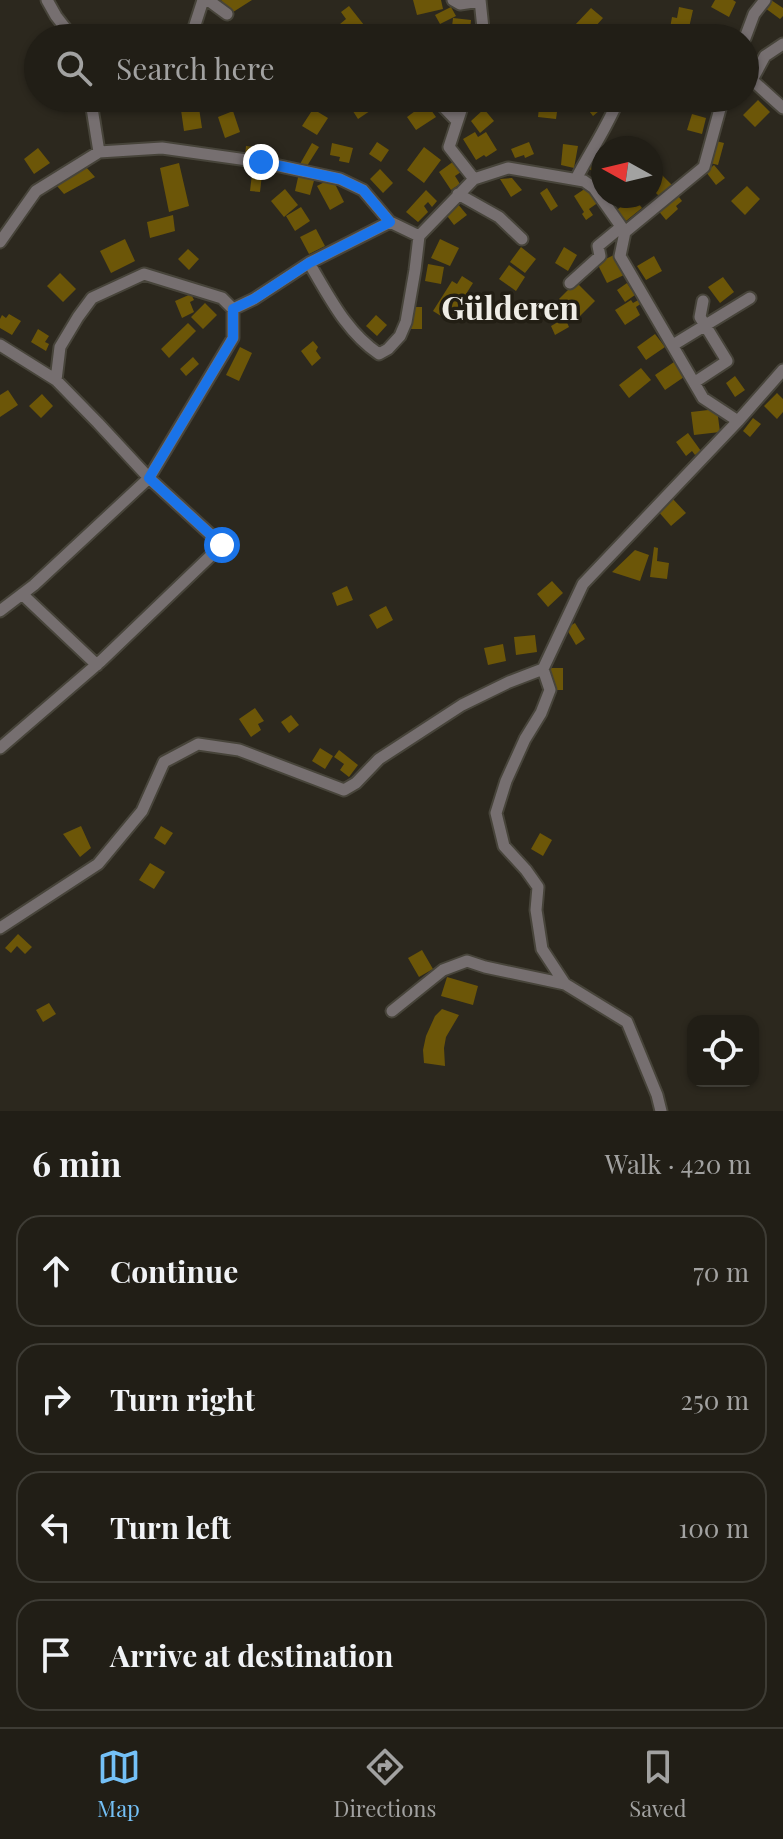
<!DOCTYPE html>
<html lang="en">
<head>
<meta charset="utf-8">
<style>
  :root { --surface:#211e16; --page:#29271f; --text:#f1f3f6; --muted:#a2a2a1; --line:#3e3c35; --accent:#74c0f6 }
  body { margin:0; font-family:"Playfair Display",serif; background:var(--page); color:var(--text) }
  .controls { position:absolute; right:24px; bottom:24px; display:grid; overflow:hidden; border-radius:16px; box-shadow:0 2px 6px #0004 }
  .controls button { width:72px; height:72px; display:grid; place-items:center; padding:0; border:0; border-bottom:2px solid var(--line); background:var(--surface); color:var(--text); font:40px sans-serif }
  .compass { position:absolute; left:591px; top:136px; width:72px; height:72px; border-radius:50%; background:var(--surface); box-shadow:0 2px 6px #0004; rotate:278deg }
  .stop { position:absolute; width:24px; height:24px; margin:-18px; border:6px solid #1a73e8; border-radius:50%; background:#fff }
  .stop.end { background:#1a73e8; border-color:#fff; box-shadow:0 2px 8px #0008 }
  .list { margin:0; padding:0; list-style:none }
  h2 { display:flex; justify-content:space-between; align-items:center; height:104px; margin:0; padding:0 32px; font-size:34px }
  h2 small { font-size:26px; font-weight:400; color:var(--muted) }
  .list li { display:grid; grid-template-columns:52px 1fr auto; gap:24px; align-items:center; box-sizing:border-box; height:112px; margin:0 16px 16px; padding:0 16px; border:2px solid var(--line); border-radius:24px }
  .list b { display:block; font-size:30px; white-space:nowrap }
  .list em { font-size:26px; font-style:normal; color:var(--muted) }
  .icon { flex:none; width:44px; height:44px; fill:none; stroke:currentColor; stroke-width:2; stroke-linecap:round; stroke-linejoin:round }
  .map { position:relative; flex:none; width:783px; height:1111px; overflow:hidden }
  .search { position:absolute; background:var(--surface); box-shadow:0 2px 6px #0004; left:24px; right:24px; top:24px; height:88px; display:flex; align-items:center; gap:20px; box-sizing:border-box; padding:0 28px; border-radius:44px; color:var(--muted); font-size:30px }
  .sheet { height:616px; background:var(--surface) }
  nav { display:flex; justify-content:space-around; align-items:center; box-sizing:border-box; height:112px; border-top:2px solid var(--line); background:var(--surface); font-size:22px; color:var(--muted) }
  nav a { display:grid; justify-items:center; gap:4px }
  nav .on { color:var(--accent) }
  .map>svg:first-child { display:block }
  .building { fill:#6c5608 }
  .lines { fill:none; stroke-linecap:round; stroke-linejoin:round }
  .minor-casing { stroke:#47443a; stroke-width:15 }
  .minor { stroke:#766f70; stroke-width:11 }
  .route { stroke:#1a73e8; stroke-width:10 }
  .labels { text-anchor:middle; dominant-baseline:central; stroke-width:7; stroke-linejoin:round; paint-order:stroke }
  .quarter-label { font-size:32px; font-weight:bold; fill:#efede6; stroke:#221e14 }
</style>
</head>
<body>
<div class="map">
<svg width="783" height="1111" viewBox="0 0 783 1111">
  <rect width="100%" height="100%" fill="#2c281e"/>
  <path class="building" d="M221 0H252L230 14Z
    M413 0H441L443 9 417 15Z
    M715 0H733L736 2 729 17 711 7Z
    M771 0 783 8V16L780 19 765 8Z
    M349 6 364 25 350 36 340 24 346 19 341 12Z
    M451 7 456 16 440 24 435 15Z
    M679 7 693 10 688 32 670 28 672 17 677 18Z
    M591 8 603 18 587 36 575 25Z
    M453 18 471 20 469 38H450L451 33H449V26L452 27Z
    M360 98H362L370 111 358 119 349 105Z
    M540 98H559L556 119 538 117Z
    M579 98H608L611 101 593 116Z
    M758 100 770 112 755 127 743 115Z
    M426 103 436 117 416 130 407 117Z
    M199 108 202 128 184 131 181 110Z
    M313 109 328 118 317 135 302 126Z
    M484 109 494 121 480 133 471 121Z
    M233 111 240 132 225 138 218 117Z
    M692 114 706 118 702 134 687 130Z
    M475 132 478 137 486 132 497 150 486 157 484 155 476 160 463 139Z
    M716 141 724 143 718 165 710 163Z
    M377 142 389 150 381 162 369 154Z
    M529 142 534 154 525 158 524 155 515 158 511 149Z
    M312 143 319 147 307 166 300 164Z
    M332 143 353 148 349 163 339 161 340 157 330 155Z
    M563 144 578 146 574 168 561 165Z
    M246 146 268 149 267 158 245 155Z
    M424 147 441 160 424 183 407 170Z
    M38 148 50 163 34 174 24 159Z
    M595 152 603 156V168L599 175 586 167Z
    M454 161 461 172 455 176 460 184 451 190 439 172Z
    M179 163 189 206 169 212 160 168Z
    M253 165 263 166 260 192 250 191Z
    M714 165 725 178 716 185 706 172Z
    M86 167 95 177 64 194 57 186Z
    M380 169 393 183 383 193 370 179Z
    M659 172 672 185 660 197 651 188V179Z
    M299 173 315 177 310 195 295 191Z
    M332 178 344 202 330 210 317 186Z
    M512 178 522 190 511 197 500 179Z
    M589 186 599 202 589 209 593 215 586 220 582 214 584 212 574 196Z
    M747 186 760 199 745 215 731 201Z
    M547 188 558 206 551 211 540 193Z
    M285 189 298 205 284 217 271 201Z
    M426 190 437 201 432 207 428 202 424 206 428 212 418 222 406 212Z
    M676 193 682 201 676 206 678 209 666 220 657 209Z
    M633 196 642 208 626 221 617 210Z
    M457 203 467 215 454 225 445 213Z
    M301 207 310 221 295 231 286 216Z
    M173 215 175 231 150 238 147 222Z
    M316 229 325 246 309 254 300 237Z
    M125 239 135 261 111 273 100 251Z
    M440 239 459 248 450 266 431 258Z
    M521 247 536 259 525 273 510 262Z
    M564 247 577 255 568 271 555 263Z
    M188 249 199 259 189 270 178 259Z
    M614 255 624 275 607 283 597 263Z
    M654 256 662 271 646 280 637 266Z
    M428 264 444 267 441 284 425 281Z
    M509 265 525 277 516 291 499 279Z
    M60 273 76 289 63 302 47 286Z
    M462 276 473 283 449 321 433 311 452 281 457 284Z
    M723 277 734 292 720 303 708 287Z
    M576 282 595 301 578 318 559 299Z
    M627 283 635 295 625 302 617 290Z
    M191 294 194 300 190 302 194 312 182 318 175 301Z
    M640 299 642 303 636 307 640 315 625 325 615 310 631 300 633 303Z
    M205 303 217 315 203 329 191 317Z
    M411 307H422V329H411Z
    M9 314 21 321 12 335 0 328V319L2 315 6 318Z
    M376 315 387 325 377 336 366 326Z
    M565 318 569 327 555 335 551 326Z
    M188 323 196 331 169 358 161 349Z
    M38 329 49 336 45 342 49 344 46 351 31 342Z
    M655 334 665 347 646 360 637 347Z
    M313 341 318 347 316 351 321 358 312 366 301 351Z
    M240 347 252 353 239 381 226 375Z
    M193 357 199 364 186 376 180 369Z
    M674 362 684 377 665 390 655 375Z
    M641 368 651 380 629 398 619 385Z
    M735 376 745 390 735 397 726 383Z
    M8 390 18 405 0 417V395Z
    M777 393 783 399V412L777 419 764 406Z
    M42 394 53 406 41 418 29 406Z
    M717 409 720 432 694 435 691 412Z
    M753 418 761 424 750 437 743 431Z
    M688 433 701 451 695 455 692 451 686 456 676 442Z
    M672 498 686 513 671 526 657 510Z
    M654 547 658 548 657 561 669 563 667 579 650 577Z
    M635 550 649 555 640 581 612 572Z
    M552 581 563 593 548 607 537 594Z
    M347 586 353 600 337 606 332 593Z
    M386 606 393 620 377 629 369 615Z
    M575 623 585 639 576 645 566 628Z
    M535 635 537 652 516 655 514 637Z
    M503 644 506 661 488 665 484 648Z
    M550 668H563V690H550Z
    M255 708 264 721 258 724 261 730 251 737 239 719Z
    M291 715 299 725 289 733 281 722Z
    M320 748 333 756 325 769 312 761Z
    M339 750 358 765 349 777 340 770 344 764 334 757Z
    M81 826 91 848 80 857 63 834Z
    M161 826 173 833 165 845 154 838Z
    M540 833 552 840 543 856 531 849Z
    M150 863 165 872 154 889 139 880Z
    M18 934 32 947 25 954 17 946 11 953 5 948Z
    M422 950 433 969 419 977 408 958Z
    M447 977 478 986 473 1005 441 996Z
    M49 1003 56 1014 43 1022 36 1010Z
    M442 1009 459 1015 446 1037 444 1048 445 1066 424 1063 423 1050 426 1036 435 1016Z"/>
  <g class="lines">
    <defs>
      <path id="minor" d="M47 0 56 16 73 38
        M208 0 227 14
        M453 0 460 4 480 1
        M480 0 484 38
        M184 38 194 28 203 0
        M745 38 754 14 765 0
        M745 77 752 80 783 108
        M752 80 765 56 783 44
        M435 98 457 121
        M465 98 449 147 474 179 508 168 584 181 594 188 625 232 620 256 703 398 738 421 783 370
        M99 152 92 108 103 98
        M576 179C590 152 608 126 619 98
        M458 194 499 217 522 239
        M625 232 704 167 723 98
        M0 242 36 191 99 152 162 148 261 162 340 179 363 190 390 222 419 236
        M309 263C329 296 346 332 379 354L388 349 400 336 406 322 415 270 419 236 474 179
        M570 283 600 256 598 246 621 227
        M0 345 56 380 60 347 78 317 92 298 144 274 222 298 233 309 254 299 309 263 390 222
        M673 345 750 298
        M695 382 727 361 700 317 703 301
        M22 594 97 665
        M0 611 34 585 149 478 233 338V309
        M543 669 550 690 541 713 525 739 506 781 496 813 504 846 526 870 538 887 536 910 542 949 565 984 627 1022 657 1095 661 1111
        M0 748 101 661 222 545 149 478 98 423 56 380
        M0 928 98 864 142 811 164 762 198 744 239 750 344 790 356 783 379 759 462 705 509 682 543 669 583 584 738 421
        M392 1011 443 970 467 961 485 967 565 984"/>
    </defs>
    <use href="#minor" class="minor-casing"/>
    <use href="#minor" class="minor"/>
  </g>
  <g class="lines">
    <path class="route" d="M222 545 149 478 233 338V309L254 299 309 263 390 222 363 190 340 179 261 162"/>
  </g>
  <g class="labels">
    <g class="quarter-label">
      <text x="510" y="306">Gülderen</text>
    </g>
  </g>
</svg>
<div class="controls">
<button><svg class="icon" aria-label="locate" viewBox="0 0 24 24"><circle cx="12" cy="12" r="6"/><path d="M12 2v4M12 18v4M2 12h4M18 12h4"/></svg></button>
</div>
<svg class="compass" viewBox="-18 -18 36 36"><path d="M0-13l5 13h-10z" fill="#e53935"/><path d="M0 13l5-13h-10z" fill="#a2a2a1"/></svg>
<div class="stop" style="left:222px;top:545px"></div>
<div class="stop end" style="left:261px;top:162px"></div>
<div class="search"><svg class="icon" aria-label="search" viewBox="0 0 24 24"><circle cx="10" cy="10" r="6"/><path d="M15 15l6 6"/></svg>Search here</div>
</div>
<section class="sheet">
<h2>6 min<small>Walk · 420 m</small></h2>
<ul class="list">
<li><svg class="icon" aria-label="ahead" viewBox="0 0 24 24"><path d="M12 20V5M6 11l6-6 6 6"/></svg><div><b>Continue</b></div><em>70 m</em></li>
<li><svg class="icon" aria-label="right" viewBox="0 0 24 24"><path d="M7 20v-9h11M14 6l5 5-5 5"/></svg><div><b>Turn right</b></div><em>250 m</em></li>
<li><svg class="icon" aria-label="left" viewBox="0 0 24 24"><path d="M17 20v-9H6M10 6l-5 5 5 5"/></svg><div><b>Turn left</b></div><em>100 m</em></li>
<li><svg class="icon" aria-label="arrive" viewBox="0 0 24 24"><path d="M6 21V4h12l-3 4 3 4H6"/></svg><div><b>Arrive at destination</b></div></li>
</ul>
</section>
<nav>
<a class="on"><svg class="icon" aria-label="map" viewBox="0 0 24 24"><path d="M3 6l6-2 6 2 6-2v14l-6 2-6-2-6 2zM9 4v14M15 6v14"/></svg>Map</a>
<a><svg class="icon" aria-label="directions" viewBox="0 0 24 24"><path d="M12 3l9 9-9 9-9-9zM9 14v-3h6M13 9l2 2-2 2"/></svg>Directions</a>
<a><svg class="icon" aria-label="saved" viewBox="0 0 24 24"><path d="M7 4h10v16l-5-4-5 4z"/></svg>Saved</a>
</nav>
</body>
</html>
